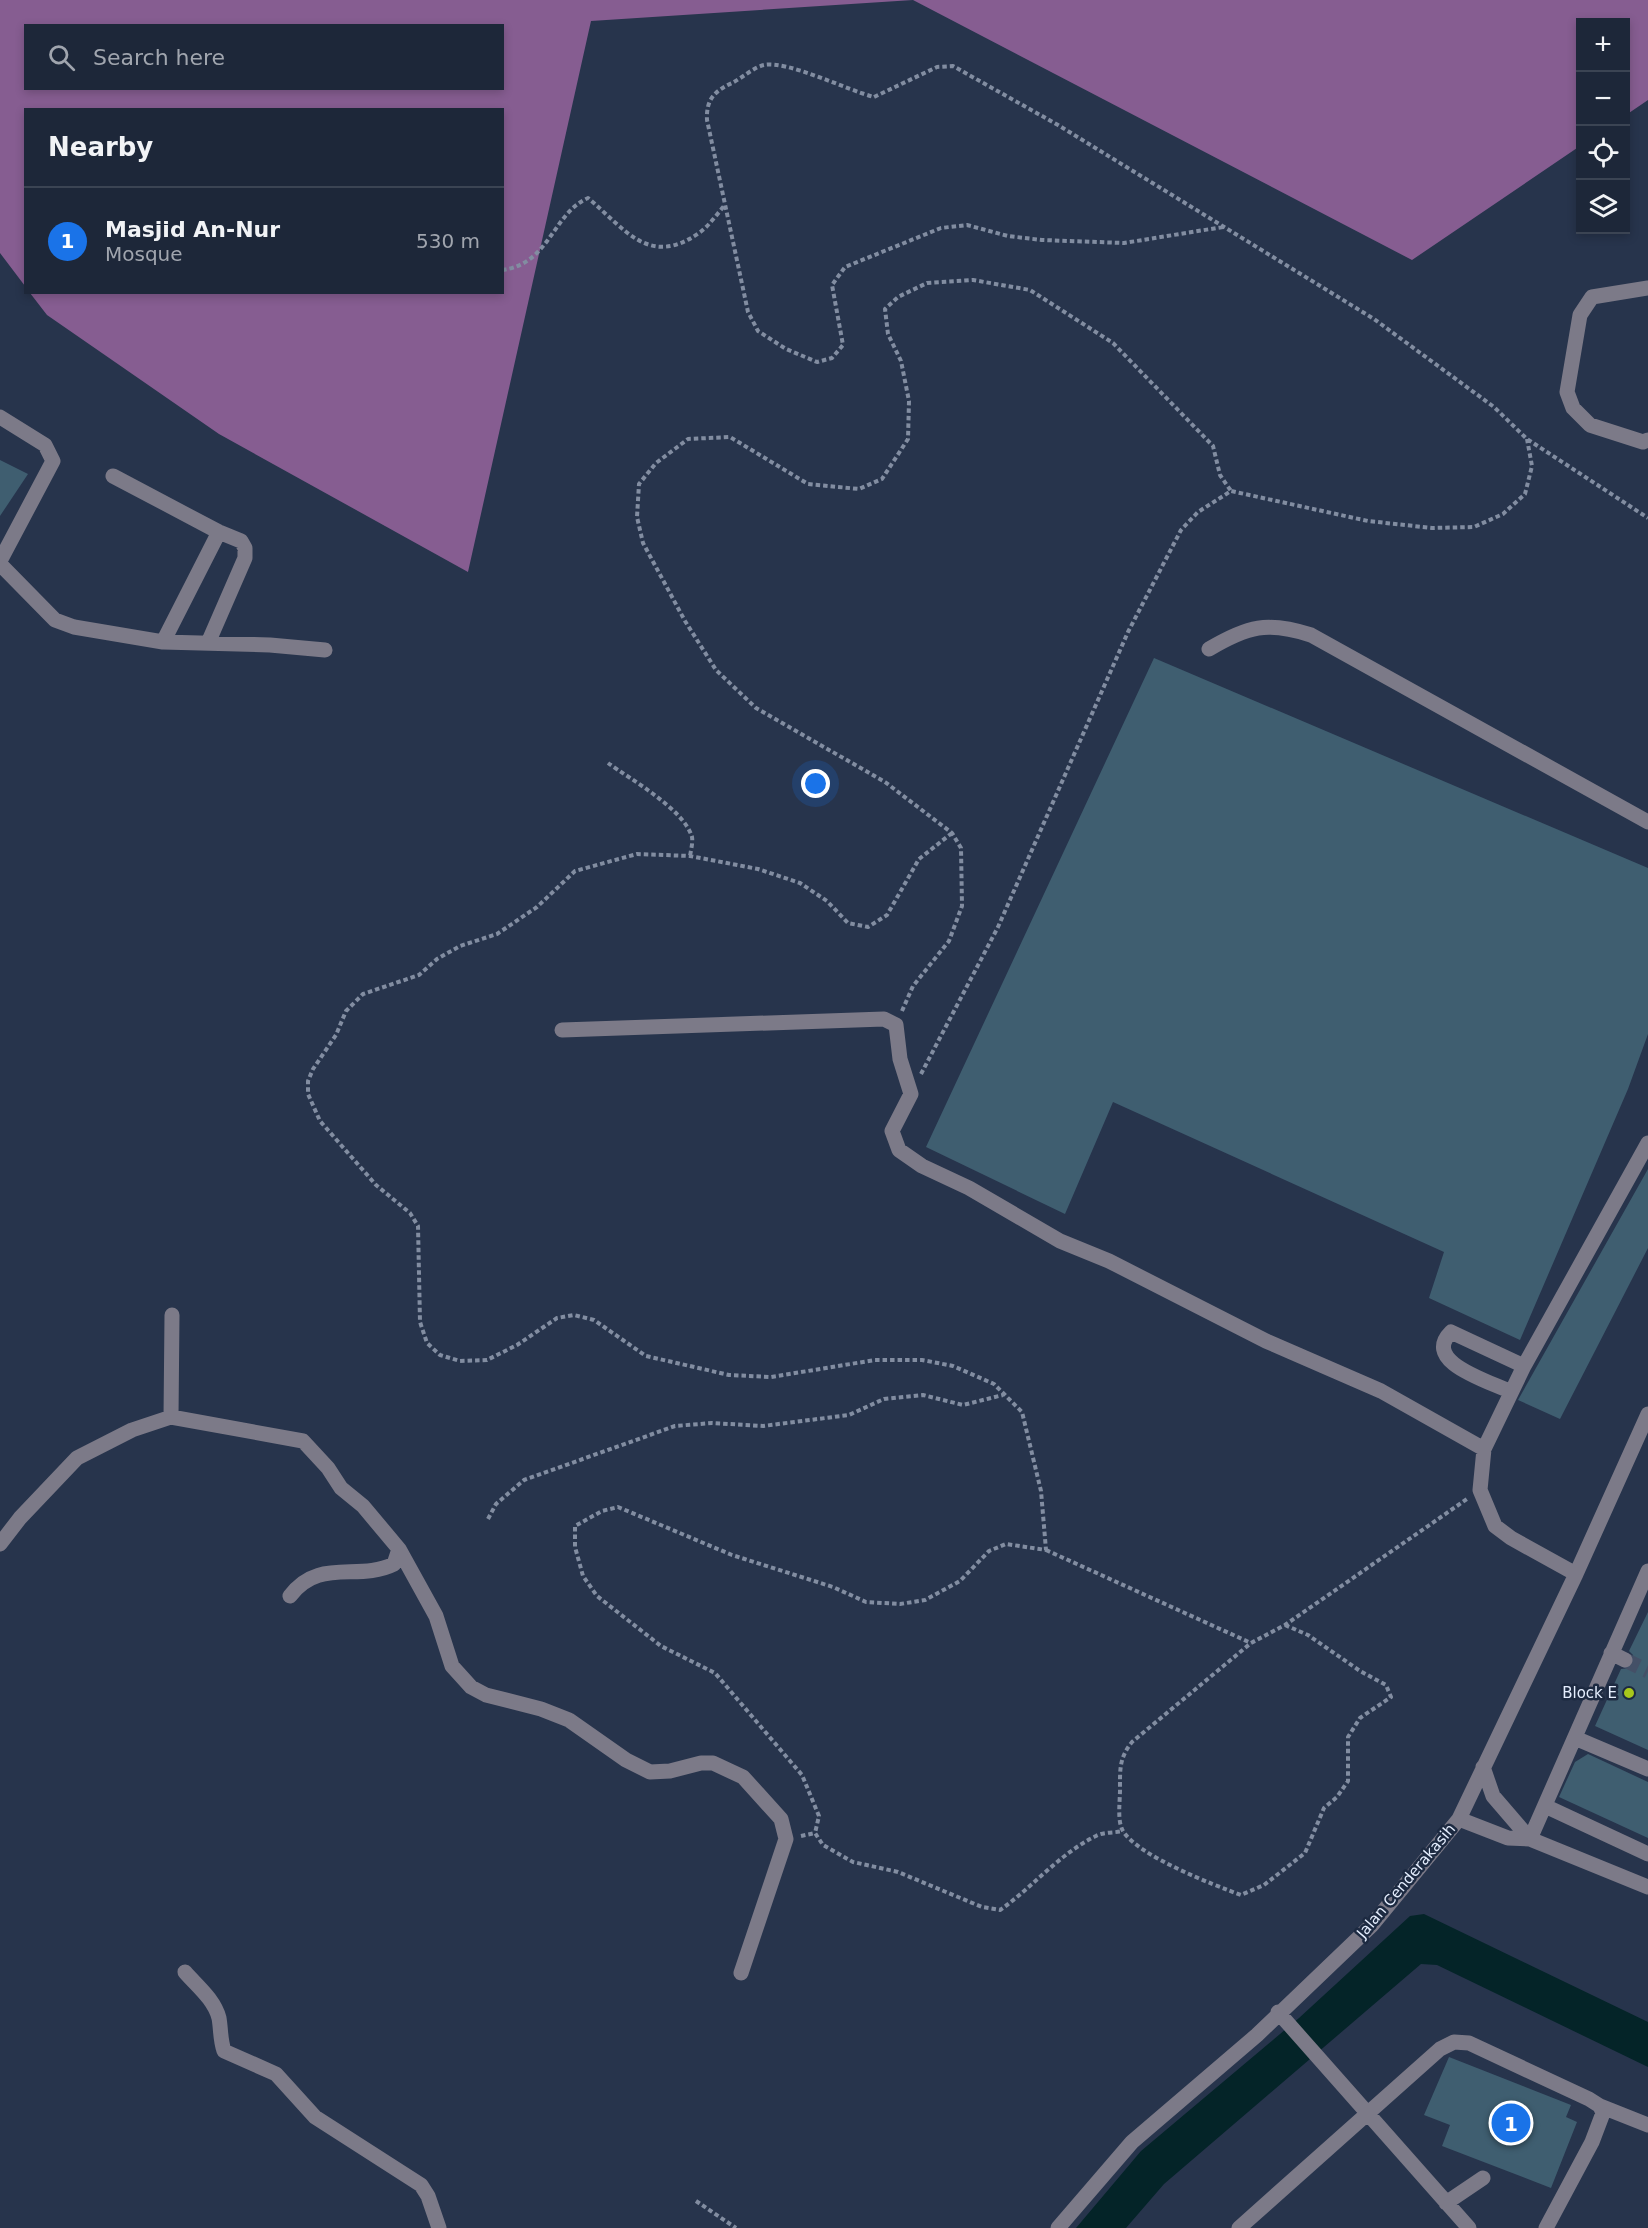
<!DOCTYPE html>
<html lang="en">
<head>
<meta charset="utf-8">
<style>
  :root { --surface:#1d2739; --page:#2a3344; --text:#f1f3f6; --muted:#a0a5ae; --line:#3b4453; --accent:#1a73e8 }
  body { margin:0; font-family:"DejaVu Sans",sans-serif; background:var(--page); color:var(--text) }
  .controls { position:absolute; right:18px; top:18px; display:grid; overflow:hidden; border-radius:0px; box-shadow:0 3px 9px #0003 }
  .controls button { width:54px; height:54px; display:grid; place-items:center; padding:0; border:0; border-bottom:2px solid var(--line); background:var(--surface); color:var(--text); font:30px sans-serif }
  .you { position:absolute; left:816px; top:784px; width:21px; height:21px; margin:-15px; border:4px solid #fff; border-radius:50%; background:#1a73e8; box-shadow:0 0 0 9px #1a73e833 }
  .badge { display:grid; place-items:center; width:39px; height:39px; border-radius:50%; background:var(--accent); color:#fff; font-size:20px; font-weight:700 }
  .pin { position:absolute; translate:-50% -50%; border:3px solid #fff; box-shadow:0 2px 6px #0006 }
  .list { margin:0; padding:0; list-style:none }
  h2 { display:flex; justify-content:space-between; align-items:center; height:78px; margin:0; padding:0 24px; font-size:26px }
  h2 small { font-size:20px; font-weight:400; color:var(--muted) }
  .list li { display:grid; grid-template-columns:39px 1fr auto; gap:18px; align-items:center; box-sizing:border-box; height:108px; padding:0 24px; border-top:2px solid var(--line) }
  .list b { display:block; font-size:22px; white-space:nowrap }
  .list p { margin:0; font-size:20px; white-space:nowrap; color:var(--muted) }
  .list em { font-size:20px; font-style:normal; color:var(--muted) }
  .icon { flex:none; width:33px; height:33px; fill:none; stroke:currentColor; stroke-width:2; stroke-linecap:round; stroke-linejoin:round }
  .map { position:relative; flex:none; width:1648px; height:2228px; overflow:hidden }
  .search { position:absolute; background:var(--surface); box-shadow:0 3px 9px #0003; left:24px; top:24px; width:480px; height:66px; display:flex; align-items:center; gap:15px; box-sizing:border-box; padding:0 21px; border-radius:0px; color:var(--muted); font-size:22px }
  .panel { position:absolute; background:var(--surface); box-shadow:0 3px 9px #0003; left:24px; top:108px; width:480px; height:186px; border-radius:0px }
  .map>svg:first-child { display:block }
  .forest { fill:#865d91; fill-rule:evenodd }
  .water { fill:#042428 }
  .building { fill:#3f5e70 }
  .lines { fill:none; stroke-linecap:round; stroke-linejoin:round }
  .minor-tunnel { stroke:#445067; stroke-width:15; stroke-dasharray:15 8; stroke-linecap:butt }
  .path { stroke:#828da1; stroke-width:4; stroke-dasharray:4.5 3; stroke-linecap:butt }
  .minor { stroke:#7c7a88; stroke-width:15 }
  .poi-dot { fill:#a8c71c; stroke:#1d2a41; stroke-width:2 }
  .labels { text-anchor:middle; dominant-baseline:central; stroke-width:5; stroke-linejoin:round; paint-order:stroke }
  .poi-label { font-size:15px; fill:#e5eefe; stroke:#1d2a41; text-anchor:end }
  .street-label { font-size:15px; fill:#e5eefe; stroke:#1d2a41 }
</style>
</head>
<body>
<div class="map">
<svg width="1648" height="2228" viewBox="0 0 1648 2228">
  <rect width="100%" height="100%" fill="#27344c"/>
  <path class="forest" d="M0 0H1648V100L1626 115V22H1580V146L1412 260 913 0 591 21 468 572 219 434 47 315 30 293 502 292V110H26L25 286 0 253ZM26 26H502V88H26Z"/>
  <path class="water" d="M1424 1914 1648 2022V2067L1437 1965 1421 1964 1164 2184 1126 2228H1076L1141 2151 1299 2018 1410 1916Z"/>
  <path class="building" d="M0 460 28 474 0 516Z
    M1154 658 1648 868V1034L1628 1089 1520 1340 1429 1298 1444 1252 1113 1102 1065 1214 926 1147Z
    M1648 1169V1248L1560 1419 1518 1400Z
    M1648 1612V1750L1595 1726 1621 1669 1630 1668 1634 1664 1633 1655 1629 1651Z
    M1588 1754 1648 1782V1838L1559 1797 1575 1762Z
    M1449 2057 1571 2105 1566 2117 1577 2122 1551 2188 1442 2146 1450 2125 1424 2115Z"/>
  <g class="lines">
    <path class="minor-tunnel" d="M1625 1660 1648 1671"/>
    <path class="path" d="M1223 227 1124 243 1042 240 1008 236 967 225 941 228 845 267 832 285 843 345 832 358 817 362 786 349 758 331 748 312 707 120C706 100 714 91 732 83 742 78 754 67 764 65 787 60 847 90 874 97L937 67 953 66 1058 125 1374 319 1494 407 1527 439 1648 518
      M502 270C550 264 552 214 588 198 625 229 649 268 699 233 709 226 717 214 725 205
      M608 763C630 779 684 809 692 837 693 842 691 850 690 856
      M952 833 919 859 887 915 868 927 848 923 827 901 800 883 758 869 690 856 637 854 575 871 537 907 497 934 460 946 437 959 419 975 363 994 346 1011 336 1035 313 1069 308 1081V1094L320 1121 376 1185 410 1213 418 1226 420 1322 427 1343 440 1355 460 1361 487 1360 517 1345 557 1318 574 1315 594 1320 646 1356 729 1375 771 1377 875 1360H922L953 1366 994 1384 1022 1412 1041 1491 1046 1550 1006 1544 989 1551 960 1581 925 1600 900 1604 866 1602 833 1587 732 1555 618 1507 602 1511 575 1526V1547L583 1576 597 1596 661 1646 715 1673 802 1775 819 1816 815 1833 823 1845 853 1862 898 1872 982 1907 1000 1910C1033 1887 1059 1854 1096 1836 1103 1832 1114 1833 1123 1831
      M902 1011 913 986 949 941 962 906 961 848 952 833 885 782 756 708 716 670 685 621 643 543 637 517 639 484 656 463 688 439 730 437 808 484 859 489 882 479 908 439 909 401 901 361 888 334 885 309 898 297 927 283 973 280 1030 290 1113 343 1213 446 1220 475 1231 491
      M921 1074 998 927 1128 632 1181 530 1198 512 1231 491 1368 521 1432 528 1474 527 1503 514 1525 494 1532 466 1527 439
      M488 1519 496 1504 524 1480 675 1426 712 1423 763 1426 849 1415 884 1399 923 1395 963 1405 1003 1395
      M1046 1550 1251 1643
      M1285 1625 1308 1635 1360 1671 1386 1685 1391 1697 1360 1718 1348 1737V1781L1337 1797 1324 1808 1305 1853 1264 1885 1241 1895C1214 1885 1138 1856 1123 1831 1117 1821 1120 1802 1120 1790 1120 1770 1119 1758 1132 1742L1251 1643 1285 1625 1467 1499
      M801 1836 815 1833
      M696 2201 736 2228"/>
    <path class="minor" d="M1648 288 1592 297 1580 315 1567 392 1573 408 1590 425 1643 442 1648 440
      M0 417 45 445 53 461 0 561
      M113 476 219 532 241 541 245 548V558L208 643
      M0 564 55 620 74 627 163 642 270 645 325 650
      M163 642 219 532
      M1209 649C1248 626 1267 621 1311 635L1648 822
      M562 1030 884 1019 896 1025 900 1059 911 1094 892 1131 899 1150 922 1166 969 1188 1060 1241 1109 1261 1266 1341 1381 1391 1484 1449
      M1511 1392C1489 1381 1421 1362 1451 1332L1524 1366
      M171 1417 172 1315
      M0 1544 20 1518 77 1458 132 1430 171 1417 303 1441 328 1468 341 1488 363 1506 399 1549 436 1616 452 1666 471 1687 486 1695 541 1709 569 1720 626 1760 650 1772 670 1771 701 1763H713L743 1777 781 1819 786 1839 741 1973
      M1576 1574 1511 1538 1495 1526 1480 1490 1484 1449 1524 1366 1648 1143
      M290 1596C319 1557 358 1582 394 1564L399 1549
      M1611 1653 1625 1660
      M1575 1738 1648 1769
      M1483 1767 1493 1796 1530 1839
      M1545 1806 1648 1854
      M1459 1819 1508 1838 1530 1839 1648 1887
      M1530 1839 1648 1571
      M185 1972C197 1986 214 1999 219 2018 221 2029 220 2039 224 2051L276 2074 315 2117 421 2185 428 2196 439 2228
      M1278 2012 1469 2228
      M1600 2106 1648 2125
      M1446 2203 1483 2178
      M1058 2228 1132 2142 1257 2035 1372 1925 1459 1819 1576 1574 1648 1414
      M1239 2228 1440 2049 1454 2042 1469 2043 1589 2099 1600 2106 1603 2113 1592 2142 1546 2228"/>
  </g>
  <circle class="poi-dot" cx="1629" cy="1693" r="6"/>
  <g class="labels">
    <g class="poi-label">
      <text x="1617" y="1693">Block E</text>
    </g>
    <g class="street-label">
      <text transform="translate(1406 1881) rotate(-50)">Jalan Cenderakasih</text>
    </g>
  </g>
</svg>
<div class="controls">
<button>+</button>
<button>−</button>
<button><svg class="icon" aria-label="locate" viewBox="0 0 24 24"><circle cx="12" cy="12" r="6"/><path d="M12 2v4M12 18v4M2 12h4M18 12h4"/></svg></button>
<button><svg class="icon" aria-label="layers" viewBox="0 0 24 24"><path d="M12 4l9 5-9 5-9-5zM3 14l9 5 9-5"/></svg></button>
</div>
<div class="you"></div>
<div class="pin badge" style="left:1511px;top:2123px">1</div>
<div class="search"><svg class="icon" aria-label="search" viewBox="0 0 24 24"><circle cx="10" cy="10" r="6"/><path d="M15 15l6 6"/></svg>Search here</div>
<section class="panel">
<h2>Nearby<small></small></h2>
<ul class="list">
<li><span class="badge">1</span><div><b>Masjid An-Nur</b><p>Mosque</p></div><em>530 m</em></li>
</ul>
</section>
</div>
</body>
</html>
